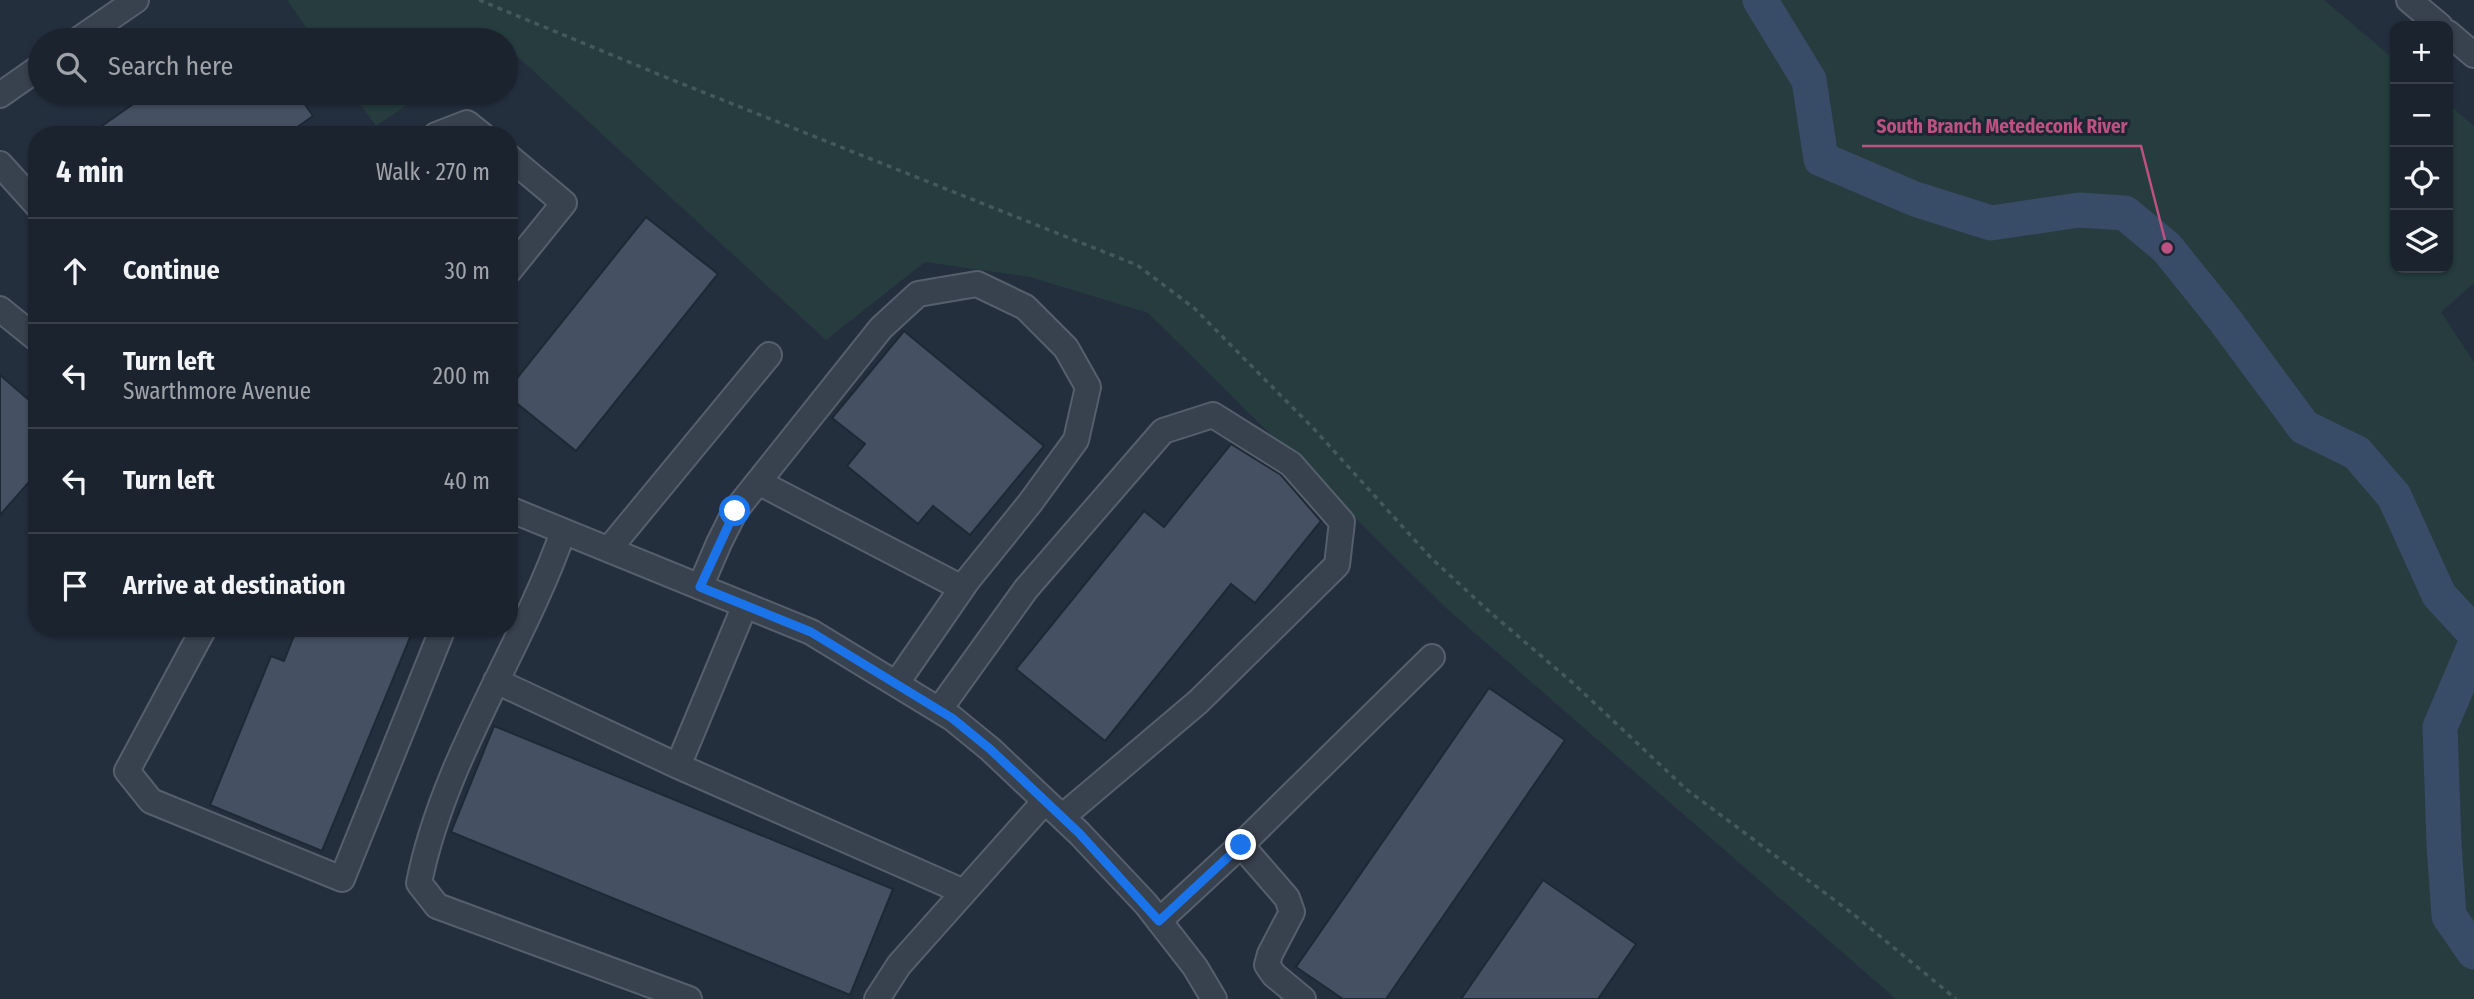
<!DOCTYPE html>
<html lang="en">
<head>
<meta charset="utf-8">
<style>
  :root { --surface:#1b232e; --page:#242b36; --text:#f1f3f6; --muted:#a0a4aa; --line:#39404a }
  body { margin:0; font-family:"Fira Sans Condensed",sans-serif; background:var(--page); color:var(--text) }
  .controls { position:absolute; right:21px; top:21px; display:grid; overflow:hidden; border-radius:14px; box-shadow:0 2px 5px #0004 }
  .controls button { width:63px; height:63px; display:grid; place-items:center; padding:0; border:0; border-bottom:2px solid var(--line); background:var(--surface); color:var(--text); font:35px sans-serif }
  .stop { position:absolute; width:21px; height:21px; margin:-16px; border:5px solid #1a73e8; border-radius:50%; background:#fff }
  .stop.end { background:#1a73e8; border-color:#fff; box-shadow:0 2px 7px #0008 }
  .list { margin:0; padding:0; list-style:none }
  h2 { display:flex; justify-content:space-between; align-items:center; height:91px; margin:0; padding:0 28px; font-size:30px }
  h2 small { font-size:23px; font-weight:400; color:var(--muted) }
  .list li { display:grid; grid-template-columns:46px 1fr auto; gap:21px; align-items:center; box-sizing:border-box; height:105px; padding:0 28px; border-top:2px solid var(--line) }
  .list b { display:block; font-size:26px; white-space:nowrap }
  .list p { margin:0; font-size:23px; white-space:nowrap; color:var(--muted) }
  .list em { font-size:23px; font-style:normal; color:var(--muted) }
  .icon { flex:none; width:38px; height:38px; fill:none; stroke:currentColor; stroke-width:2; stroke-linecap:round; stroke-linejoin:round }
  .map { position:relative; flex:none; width:2474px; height:999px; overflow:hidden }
  .search { position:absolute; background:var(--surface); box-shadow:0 2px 5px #0004; left:28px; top:28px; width:490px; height:77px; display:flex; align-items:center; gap:18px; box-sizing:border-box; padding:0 24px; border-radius:38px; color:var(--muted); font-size:26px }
  .panel { position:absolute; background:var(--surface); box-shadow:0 2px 5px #0004; left:28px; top:126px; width:490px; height:511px; border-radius:28px }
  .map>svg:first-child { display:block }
  .green { fill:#263c3f }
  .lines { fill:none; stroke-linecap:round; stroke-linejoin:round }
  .river { stroke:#394c67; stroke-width:35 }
  .building { fill:#455162; stroke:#1f2835; stroke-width:2 }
  .minor-casing { stroke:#565f6c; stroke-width:28 }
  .path { stroke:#44595c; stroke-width:3.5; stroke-dasharray:5 5; stroke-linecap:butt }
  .minor { stroke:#38414e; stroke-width:24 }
  .route { stroke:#1a73e8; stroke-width:9 }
  .leader { fill:none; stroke:#bd5182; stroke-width:2.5 }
  .callout-dot { fill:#bd5182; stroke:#1d2633; stroke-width:2.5 }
  .callout-label { font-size:19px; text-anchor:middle; font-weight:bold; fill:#bd5182; stroke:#1d2633; stroke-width:6; stroke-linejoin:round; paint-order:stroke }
</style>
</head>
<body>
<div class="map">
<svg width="2474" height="999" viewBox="0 0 2474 999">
  <rect width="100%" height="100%" fill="#242f3e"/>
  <path class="green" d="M287 0H2324L2395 60V268H2448V104L2474 126V283L2441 312 2474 362V999H1896L1446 608 1148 313 1030 277 925 262 826 340 506 46V40H315Z
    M352 93H425L376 126Z"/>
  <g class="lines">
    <path class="river" d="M1760 0 1809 80 1821 159 1915 199 1991 223 2079 210 2125 213 2167 248 2224 319 2304 427 2357 453 2394 496 2439 595 2474 633
      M2474 647 2440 727 2444 844 2449 916 2474 952"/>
  </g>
  <path class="building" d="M149 93H297L313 116 286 135H89Z
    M646 217 718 274 576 451 509 397V388Z
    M904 331 1044 446 970 535 933 506 918 524 847 466 865 444 832 418Z
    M0 375 37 407V473L0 515Z
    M1231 444 1281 475 1321 521 1255 603 1231 584 1105 741 1016 669 1144 511 1164 527Z
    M297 628H414L322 851 210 805 271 656 284 661Z
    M1489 688 1565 740 1386 999H1343L1296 967Z
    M494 726 893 889 850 995 451 832Z
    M1543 880 1636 944 1598 999H1461Z"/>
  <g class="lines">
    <defs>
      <path id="minor" d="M2409 0 2440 26
        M2448 33 2474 55
        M78 40 136 0
        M0 95 40 67
        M436 135 467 123 482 135
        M509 157 564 203 509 271
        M0 164 37 205
        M0 309 37 339
        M758 482 962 588
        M509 509 811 632 952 718 990 749 1079 833 1146 904 1195 967 1214 999
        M563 532C521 651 444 758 419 883L437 906 689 999
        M609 549 769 355
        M700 587 719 543 735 511 881 328 918 294 977 284 1025 307 1066 348 1088 387 1076 440 1030 503 967 581 896 684
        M204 628 127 771 151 801 342 879 443 628
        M496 681 678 766 964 892
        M939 710 1026 589 1163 431 1213 415 1291 464 1342 522 1337 565 1198 702 1062 817
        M678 766 745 605
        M1241 845 1287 898 1292 912 1270 954 1267 965 1274 975 1303 999
        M1159 921 1241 845 1432 657
        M877 999 899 965 1045 801"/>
    </defs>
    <use href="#minor" class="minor-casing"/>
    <path class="path" d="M479 0 670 79 1137 265 1194 308 1314 429 1431 558 1492 614 1574 684 1686 789 1853 914 1956 999"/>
    <use href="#minor" class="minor"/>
  </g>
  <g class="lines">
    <path class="route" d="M735 511 700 587 811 632 952 718 990 749 1079 833 1159 921 1241 845"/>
  </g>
  <path class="leader" d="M2167 248L2141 146H1862"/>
  <circle class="callout-dot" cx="2167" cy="248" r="7"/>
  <g class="callout-label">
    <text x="2002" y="133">South Branch Metedeconk River</text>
  </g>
</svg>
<div class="controls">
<button>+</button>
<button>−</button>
<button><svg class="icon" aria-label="locate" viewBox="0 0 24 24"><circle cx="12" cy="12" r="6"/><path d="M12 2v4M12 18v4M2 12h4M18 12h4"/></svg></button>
<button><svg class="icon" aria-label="layers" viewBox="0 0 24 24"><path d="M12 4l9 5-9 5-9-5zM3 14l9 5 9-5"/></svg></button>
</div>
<div class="stop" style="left:735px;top:511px"></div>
<div class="stop end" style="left:1241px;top:845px"></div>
<div class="search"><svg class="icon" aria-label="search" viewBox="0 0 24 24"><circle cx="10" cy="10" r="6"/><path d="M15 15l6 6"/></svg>Search here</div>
<section class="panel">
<h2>4 min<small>Walk · 270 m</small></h2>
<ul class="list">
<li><svg class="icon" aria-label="ahead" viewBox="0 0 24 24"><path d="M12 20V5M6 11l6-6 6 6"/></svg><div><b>Continue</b></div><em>30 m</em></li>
<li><svg class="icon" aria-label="left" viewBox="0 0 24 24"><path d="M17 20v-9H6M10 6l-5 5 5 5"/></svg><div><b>Turn left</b><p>Swarthmore Avenue</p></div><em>200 m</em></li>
<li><svg class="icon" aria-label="left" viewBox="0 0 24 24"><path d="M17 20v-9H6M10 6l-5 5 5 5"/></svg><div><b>Turn left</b></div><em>40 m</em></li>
<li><svg class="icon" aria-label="arrive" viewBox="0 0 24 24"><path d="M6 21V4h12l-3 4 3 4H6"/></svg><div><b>Arrive at destination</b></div></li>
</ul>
</section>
</div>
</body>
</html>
